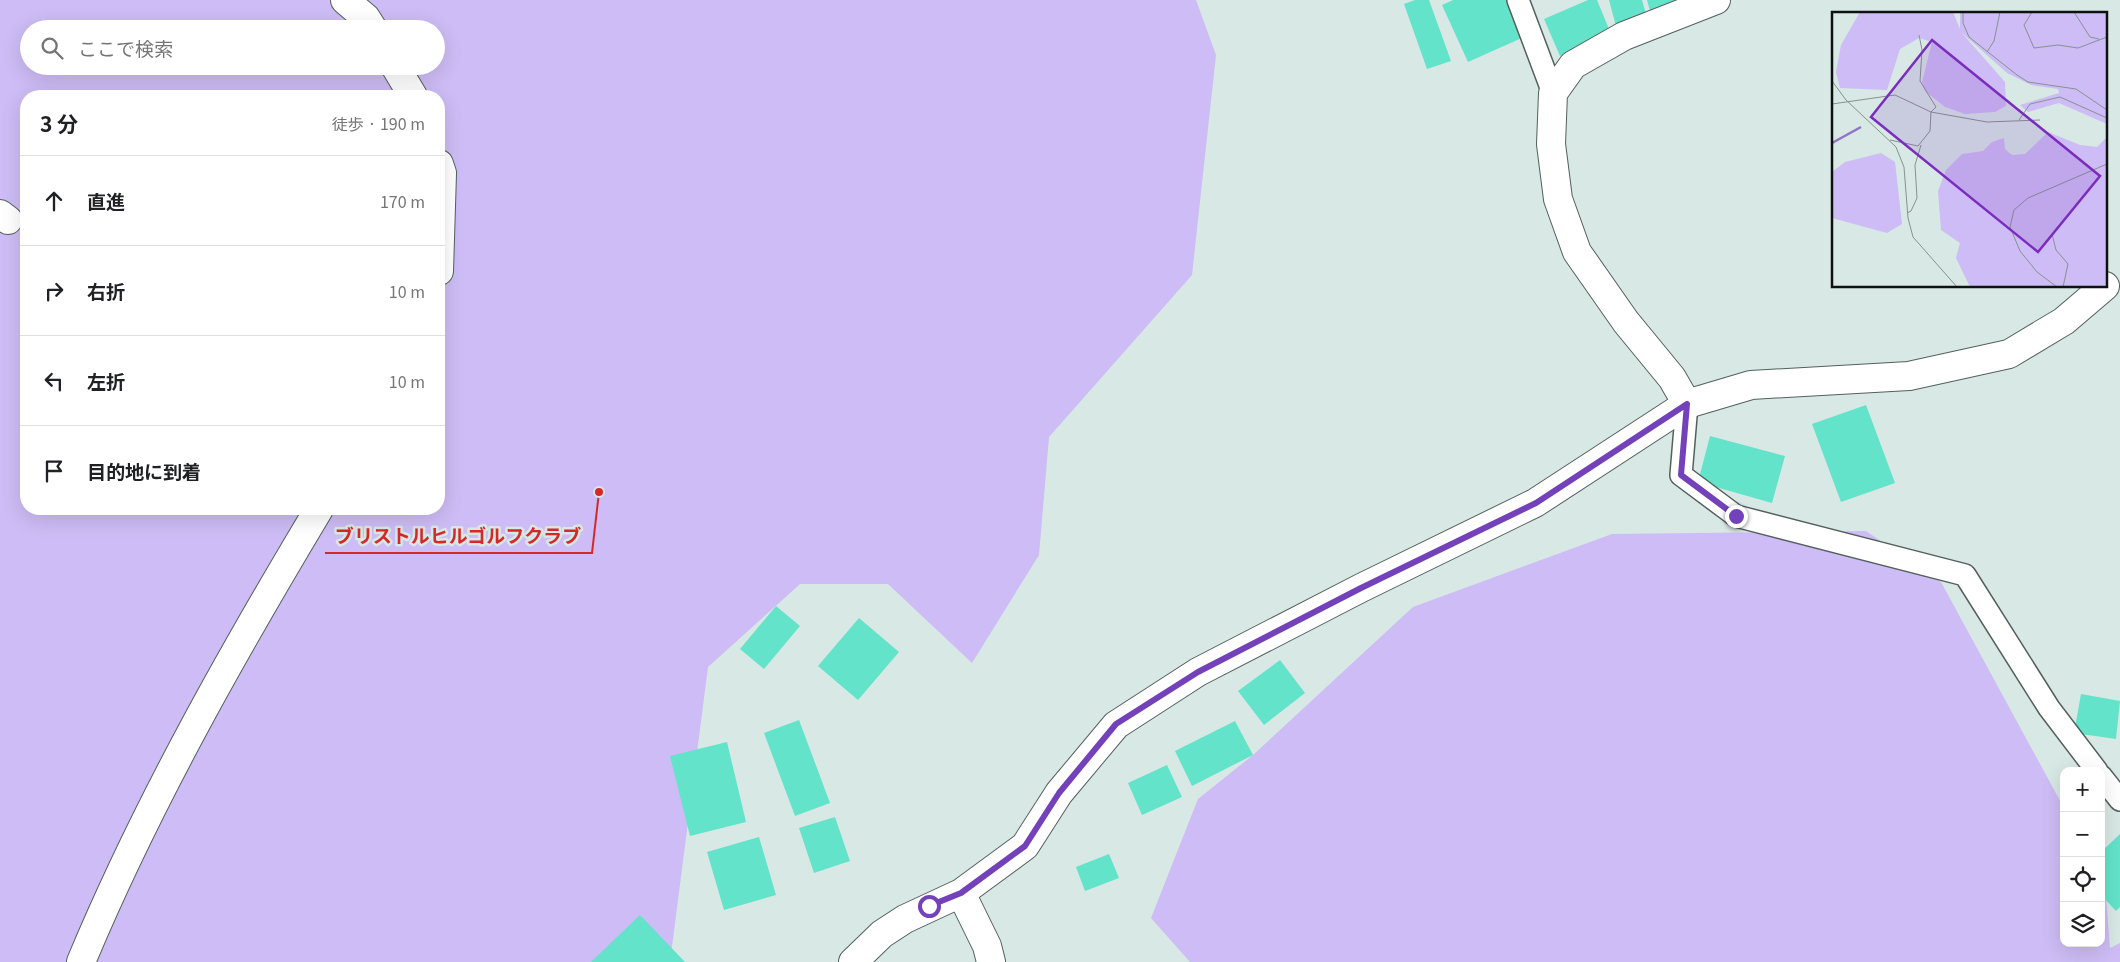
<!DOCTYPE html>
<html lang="ja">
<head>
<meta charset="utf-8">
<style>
  :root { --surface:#fff; --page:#f2f2f2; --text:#202124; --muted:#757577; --line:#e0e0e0 }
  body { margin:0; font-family:Georgia,"Noto Sans JP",serif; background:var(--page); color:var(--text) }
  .controls { position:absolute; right:15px; bottom:15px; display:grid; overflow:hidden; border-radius:10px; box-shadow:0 5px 20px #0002 }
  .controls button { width:45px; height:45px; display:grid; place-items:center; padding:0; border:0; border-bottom:1px solid var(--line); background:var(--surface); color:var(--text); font:25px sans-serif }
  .stop { position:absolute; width:15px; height:15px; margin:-11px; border:4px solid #7342ba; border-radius:50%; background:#fff }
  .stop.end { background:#7342ba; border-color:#fff; box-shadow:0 1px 5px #0008 }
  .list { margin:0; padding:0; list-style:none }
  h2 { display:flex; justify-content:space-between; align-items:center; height:65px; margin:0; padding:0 20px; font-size:21px }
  h2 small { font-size:16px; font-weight:400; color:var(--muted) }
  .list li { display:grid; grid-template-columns:32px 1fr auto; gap:15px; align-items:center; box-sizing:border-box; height:90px; padding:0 20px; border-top:1px solid var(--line) }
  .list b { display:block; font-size:19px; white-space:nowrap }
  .list em { font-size:16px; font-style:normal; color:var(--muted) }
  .icon { flex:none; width:28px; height:28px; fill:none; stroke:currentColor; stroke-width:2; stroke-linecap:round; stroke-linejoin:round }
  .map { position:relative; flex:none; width:2120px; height:962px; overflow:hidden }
  .search { position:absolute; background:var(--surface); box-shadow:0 5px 20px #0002; left:20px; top:20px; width:425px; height:55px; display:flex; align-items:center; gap:12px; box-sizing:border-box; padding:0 18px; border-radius:28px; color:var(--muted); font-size:19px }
  .panel { position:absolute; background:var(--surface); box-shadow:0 5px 20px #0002; left:20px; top:90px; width:425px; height:425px; border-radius:20px }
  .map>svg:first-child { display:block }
  .green { fill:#cdbcf5; fill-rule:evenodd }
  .building { fill:#62e3ca }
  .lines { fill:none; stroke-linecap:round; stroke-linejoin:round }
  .service-casing { stroke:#53605d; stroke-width:24 }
  .minor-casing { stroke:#53605d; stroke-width:30 }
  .service { stroke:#fff; stroke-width:21 }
  .minor { stroke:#fff; stroke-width:28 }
  .route { stroke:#7342ba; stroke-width:6 }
  .inset-river { fill:none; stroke:#9075c5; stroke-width:2.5 }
  .inset-road { fill:none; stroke:#879290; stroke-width:1 }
  .view { fill:#7b2cbf; fill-opacity:0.15; stroke:#7b2cbf; stroke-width:2.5 }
  .inset-edge { fill:none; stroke:#0d1211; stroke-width:2.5 }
  .leader { fill:none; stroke:#d62828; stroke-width:2 }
  .callout-dot { fill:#d62828; stroke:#d8e8e4; stroke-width:2 }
  .callout-label { font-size:19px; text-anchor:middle; font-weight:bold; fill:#d62828; stroke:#d8e8e4; stroke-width:5; stroke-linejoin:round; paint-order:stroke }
</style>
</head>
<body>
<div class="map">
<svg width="2120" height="962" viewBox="0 0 2120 962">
  <rect width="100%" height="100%" fill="#d8e8e4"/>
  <path class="green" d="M0 0H1196L1216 55 1192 275 1049 437 1039 555 972 663 888 584H800L708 667 670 962H0ZM29 29H436V66H29ZM26 96H439V509H26Z
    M1866 531 1941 582 2064 808V943H2101V878L2105 884 2110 948 2120 943V962H1190L1151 918 1198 799 1253 755 1413 607 1612 534Z"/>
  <path class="building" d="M1415 0H1429L1451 61 1427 69 1404 4Z
    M1453 0H1508L1524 37 1468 62 1442 5Z
    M1588 0H1597L1611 34 1560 56 1544 19Z
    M1609 0H1642L1648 21 1617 30Z
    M1647 0H1698L1651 15Z
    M1866 405 1895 483 1841 502 1812 424Z
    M1710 436 1785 456 1772 503 1698 482Z
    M776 606 800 626 764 669 740 649Z
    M859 618 899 652 858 700 818 666Z
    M1280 660 1305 693 1264 725 1238 691Z
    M2081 694 2120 701 2116 739 2074 733Z
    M799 720 830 803 795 816 764 733Z
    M1235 721 1253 755 1192 786 1175 751Z
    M727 742 746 822 690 836 670 756Z
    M1167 765 1182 797 1142 815 1128 783Z
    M835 817 850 861 814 873 799 828Z
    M2120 834V907L2116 911 2101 895V852Z
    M759 837 776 895 724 910 707 852Z
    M1109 854 1119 878 1085 891 1076 867Z
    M640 915 685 962H591Z"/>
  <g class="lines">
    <defs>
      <path id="service" d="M1518 0 1553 93
        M1687 404 1681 475 1736 516 1965 575 2049 708 2097 771
        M2101 776 2120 800"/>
      <path id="minor" d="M345 0 366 18 373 29
        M395 66 413 96
        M439 164 442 173 439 271
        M0 214 8 220
        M1687 404 1672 378 1626 322 1577 252 1558 199 1551 144 1553 93 1573 65 1624 36 1716 0
        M961 893 987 946 991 962
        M81 962C146 806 232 654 319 509
        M853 962 882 934 905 919 961 893 1025 846 1059 793 1116 725 1198 672 1361 588 1535 503 1687 404 1751 385 1909 376 2009 354 2064 321 2105 286"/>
    </defs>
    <use href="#service" class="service-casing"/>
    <use href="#minor" class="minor-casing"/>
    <use href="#service" class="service"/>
    <use href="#minor" class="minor"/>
  </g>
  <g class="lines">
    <path class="route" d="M929 906 961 893 1025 846 1059 793 1116 724 1198 672 1361 588 1536 503 1687 404 1681 475 1736 516"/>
  </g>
  <g transform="translate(1832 12)">
    <rect width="275" height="275" fill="#d8e8e4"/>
    <path d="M28 0H121L128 17V0H275V112L227 91 196 100 188 93 227 81 226 77 199 73 175 61 129 20 173 70 174 94 163 100 133 102 113 95 93 79 90 70 100 30 87 26 68 37 55 78 8 76 4 60 9 33ZM216 120 248 133 265 135 275 125V275H138L124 246 128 231 109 218 106 179 114 158 130 142 151 139 160 130 172 126 173 137 180 143 193 142ZM49 141 63 150 70 212 55 221 0 206V160L13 150Z" fill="#cdbcf5"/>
    <path class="inset-river" d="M0 131 29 115"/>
    <path class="inset-road" d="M131 0V11L137 25 185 63 196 70 244 77 275 98M200 0 192 13 202 36 226 33 246 36 275 25M242 0 258 25 267 27M155 40 162 29 168 0M0 69 14 88 64 135 72 155 76 206 81 225 125 275M0 92 63 83 99 100 155 110 208 108M187 108 198 92 228 85 275 106M58 128 86 134 98 119 99 100 104 95 88 69 90 38 87 23M75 201 79 199 85 186 83 153 89 133M220 222 224 238 236 252 231 275M225 275 205 260 188 239 178 215 182 198 196 186 275 152"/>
    <path class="view" d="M100 28 268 164 206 240 39 105Z"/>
    <rect width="275" height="275" class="inset-edge"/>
  </g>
  <path class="leader" d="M599 492L592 553H325"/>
  <circle class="callout-dot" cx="599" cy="492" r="5"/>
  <g class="callout-label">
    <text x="458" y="543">ブリストルヒルゴルフクラブ</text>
  </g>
</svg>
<div class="controls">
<button>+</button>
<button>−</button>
<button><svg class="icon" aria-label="locate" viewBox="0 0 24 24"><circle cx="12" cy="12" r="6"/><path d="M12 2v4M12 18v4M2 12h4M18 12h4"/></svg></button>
<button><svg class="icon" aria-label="layers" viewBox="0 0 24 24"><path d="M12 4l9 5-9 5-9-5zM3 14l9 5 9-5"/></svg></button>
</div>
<div class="stop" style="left:929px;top:906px"></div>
<div class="stop end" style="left:1736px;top:516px"></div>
<div class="search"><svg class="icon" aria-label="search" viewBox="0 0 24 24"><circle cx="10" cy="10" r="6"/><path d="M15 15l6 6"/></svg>ここで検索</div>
<section class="panel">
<h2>3 分<small>徒歩 · 190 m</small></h2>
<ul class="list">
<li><svg class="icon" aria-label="ahead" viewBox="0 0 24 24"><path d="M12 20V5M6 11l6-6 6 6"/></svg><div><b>直進</b></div><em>170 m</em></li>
<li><svg class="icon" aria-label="right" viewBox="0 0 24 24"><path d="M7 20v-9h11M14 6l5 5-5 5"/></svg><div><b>右折</b></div><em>10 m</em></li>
<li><svg class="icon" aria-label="left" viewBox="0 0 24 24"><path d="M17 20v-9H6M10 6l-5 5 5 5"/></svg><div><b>左折</b></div><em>10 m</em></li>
<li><svg class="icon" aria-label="arrive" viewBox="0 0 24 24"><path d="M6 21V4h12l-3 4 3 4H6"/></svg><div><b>目的地に到着</b></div></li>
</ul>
</section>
</div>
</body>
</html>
